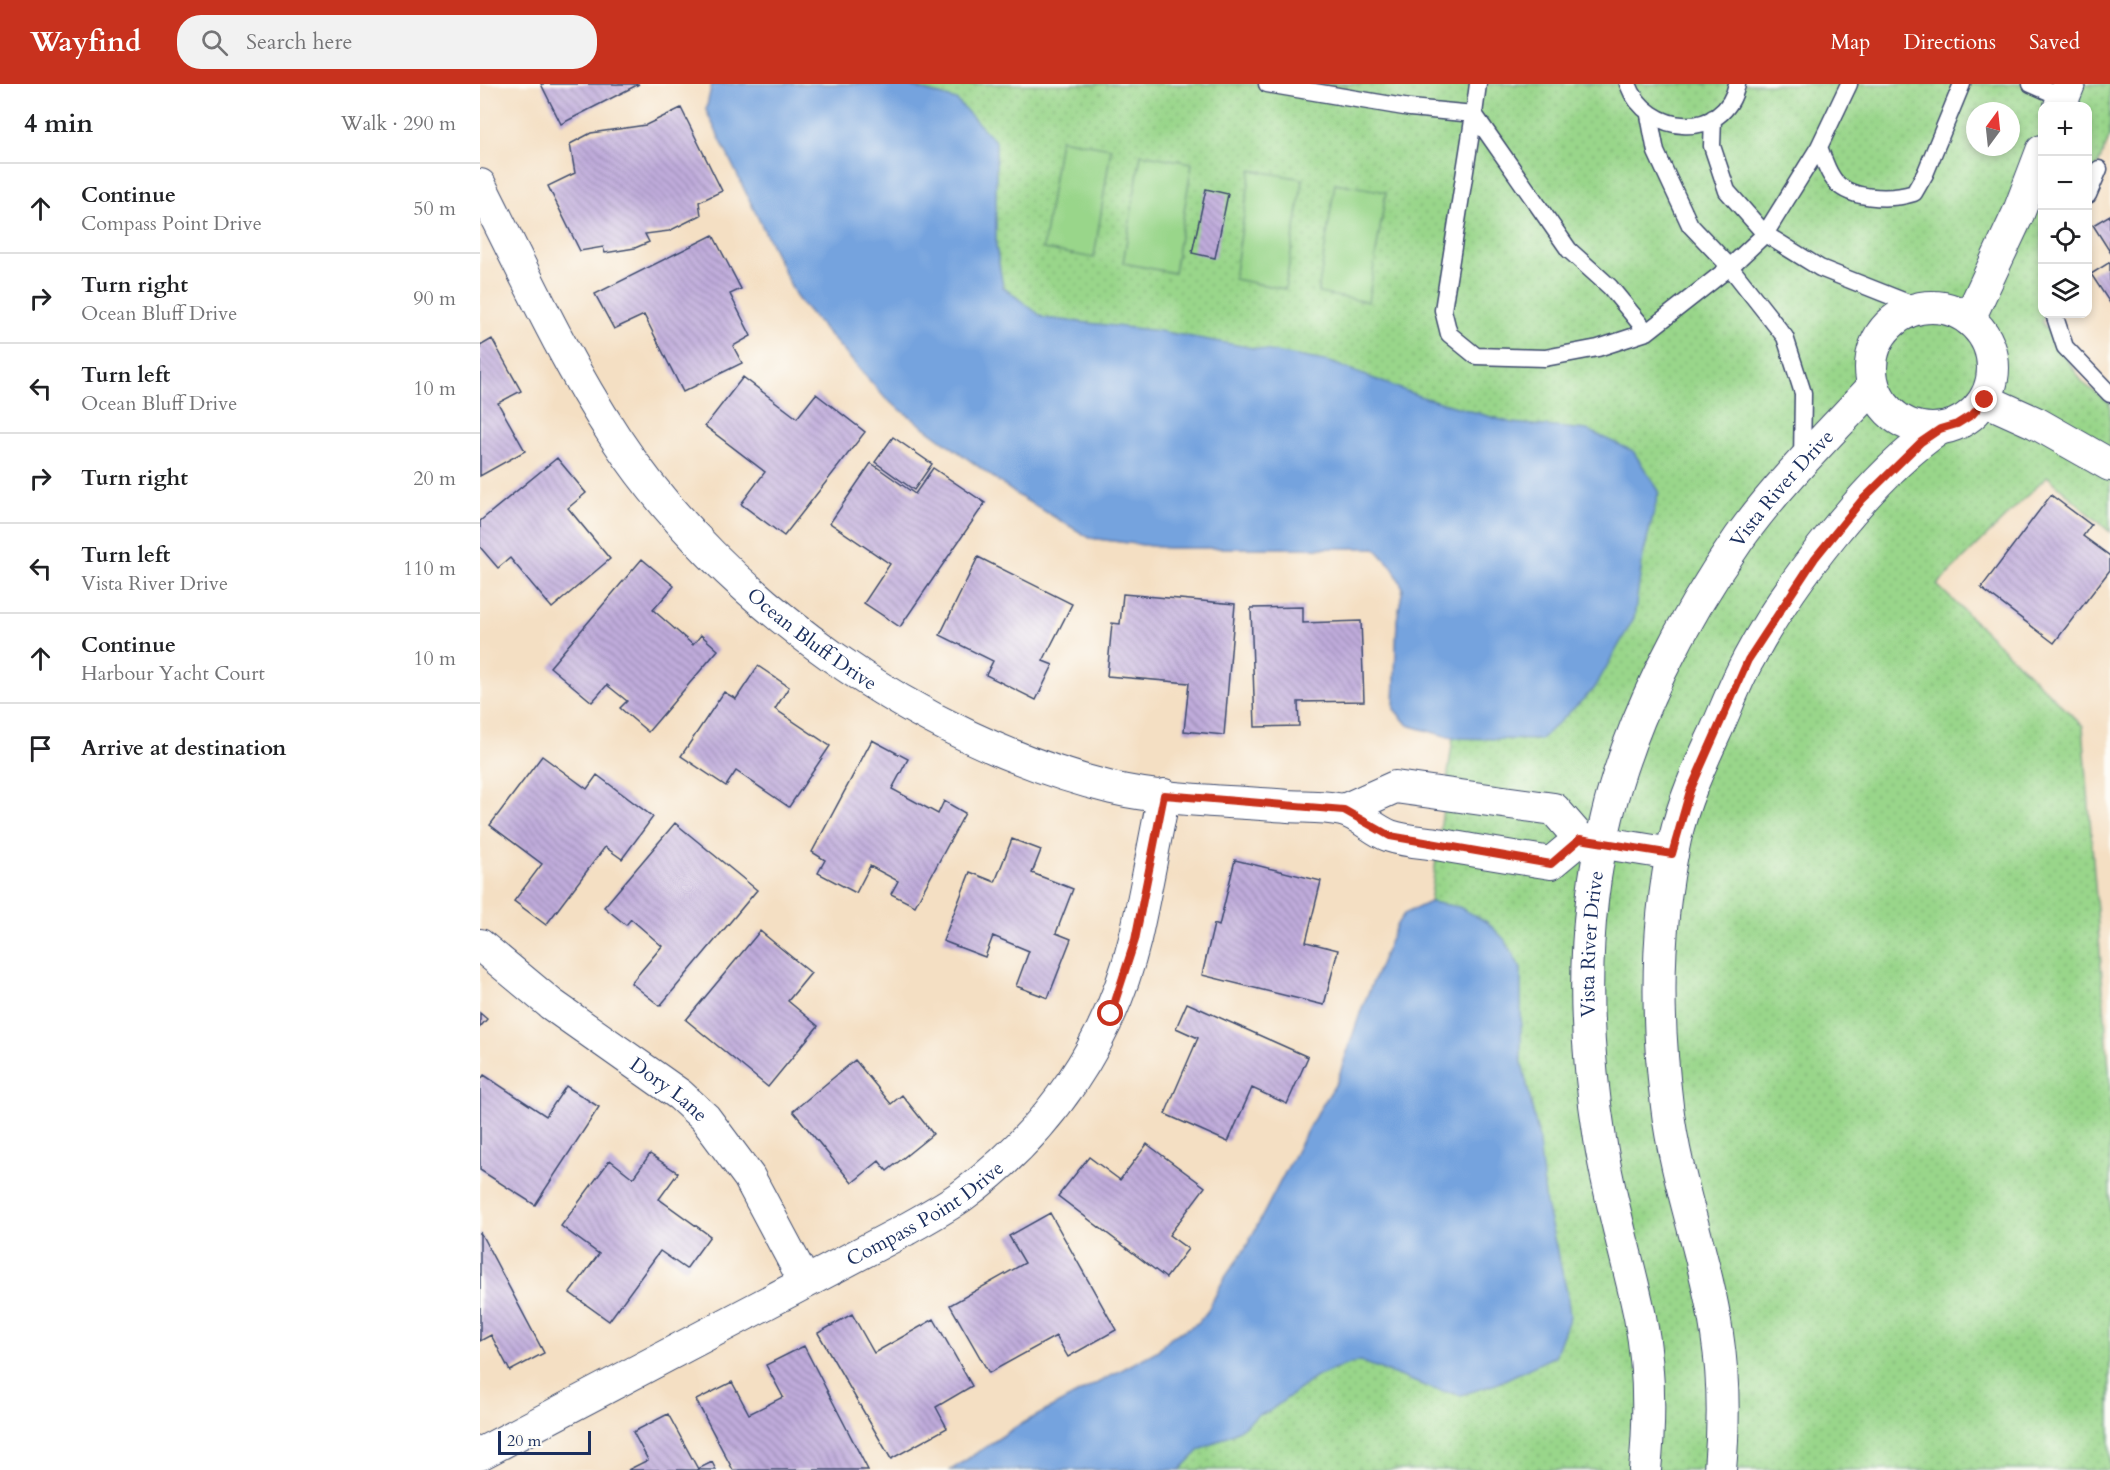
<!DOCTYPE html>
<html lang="en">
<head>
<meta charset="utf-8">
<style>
  :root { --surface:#fff; --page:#f2f2f2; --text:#202124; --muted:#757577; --line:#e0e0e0; --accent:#c8321e }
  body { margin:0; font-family:Cardo,serif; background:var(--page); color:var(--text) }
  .controls { position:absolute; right:18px; top:18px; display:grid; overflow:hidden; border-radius:12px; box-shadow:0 3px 9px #0003 }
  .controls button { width:54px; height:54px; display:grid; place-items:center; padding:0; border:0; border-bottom:2px solid var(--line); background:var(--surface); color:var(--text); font:30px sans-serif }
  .compass { position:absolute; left:1486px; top:18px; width:54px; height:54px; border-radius:50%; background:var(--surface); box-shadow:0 3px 9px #0003; rotate:15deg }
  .scale { position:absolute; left:18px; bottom:15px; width:93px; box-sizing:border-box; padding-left:6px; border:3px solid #1b2f5e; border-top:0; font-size:16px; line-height:21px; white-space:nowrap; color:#1b2f5e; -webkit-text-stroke:4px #fdfcf7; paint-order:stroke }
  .stop { position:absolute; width:18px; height:18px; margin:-14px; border:4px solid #c8321e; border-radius:50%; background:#fff }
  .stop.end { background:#c8321e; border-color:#fff; box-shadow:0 2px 6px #0008 }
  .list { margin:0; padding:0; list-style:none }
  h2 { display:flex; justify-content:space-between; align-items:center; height:78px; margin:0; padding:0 24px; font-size:26px }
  h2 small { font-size:20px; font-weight:400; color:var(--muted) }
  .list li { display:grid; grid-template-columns:39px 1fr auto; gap:18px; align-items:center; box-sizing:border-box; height:90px; padding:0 24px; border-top:2px solid var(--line) }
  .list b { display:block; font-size:22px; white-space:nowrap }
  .list p { margin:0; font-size:20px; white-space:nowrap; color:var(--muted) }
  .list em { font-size:20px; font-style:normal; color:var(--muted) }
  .icon { flex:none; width:33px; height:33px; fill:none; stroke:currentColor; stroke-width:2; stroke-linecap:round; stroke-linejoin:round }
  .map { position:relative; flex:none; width:1630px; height:1386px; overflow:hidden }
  header { display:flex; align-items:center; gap:36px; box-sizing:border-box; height:84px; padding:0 30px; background:var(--accent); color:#fff }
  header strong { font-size:28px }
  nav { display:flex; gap:33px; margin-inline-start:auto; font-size:21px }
  .search { width:420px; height:54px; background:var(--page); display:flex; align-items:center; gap:15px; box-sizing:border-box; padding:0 21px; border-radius:24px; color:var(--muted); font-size:22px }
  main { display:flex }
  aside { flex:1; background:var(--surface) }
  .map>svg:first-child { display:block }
  .grass { fill:url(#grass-dots); stroke:#5a8274; stroke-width:1.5; fill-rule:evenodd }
  .green { fill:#99d68a; stroke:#5a8274; stroke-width:1.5 }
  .water { fill:#75a3de; stroke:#48699e; stroke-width:1.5 }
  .building { fill:url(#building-back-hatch) }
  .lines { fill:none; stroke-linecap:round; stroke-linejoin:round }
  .lane-casing { stroke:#3c496d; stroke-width:19 }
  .street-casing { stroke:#3c496d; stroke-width:34 }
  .lane { stroke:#fff; stroke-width:16 }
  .street { stroke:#fff; stroke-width:32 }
  .route { stroke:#c8321e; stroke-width:8 }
  .labels { text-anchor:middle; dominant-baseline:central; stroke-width:4.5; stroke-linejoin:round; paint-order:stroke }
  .street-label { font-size:20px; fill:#1b2f5e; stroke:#fdfcf7 }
</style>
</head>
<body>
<header>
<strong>Wayfind</strong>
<div class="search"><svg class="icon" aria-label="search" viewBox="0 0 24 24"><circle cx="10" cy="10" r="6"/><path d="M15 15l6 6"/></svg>Search here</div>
<nav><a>Map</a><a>Directions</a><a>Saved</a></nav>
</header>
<main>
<aside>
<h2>4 min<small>Walk · 290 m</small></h2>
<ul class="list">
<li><svg class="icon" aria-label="ahead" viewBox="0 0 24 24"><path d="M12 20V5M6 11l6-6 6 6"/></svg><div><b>Continue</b><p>Compass Point Drive</p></div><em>50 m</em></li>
<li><svg class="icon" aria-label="right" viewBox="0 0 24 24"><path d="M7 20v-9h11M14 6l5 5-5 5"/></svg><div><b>Turn right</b><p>Ocean Bluff Drive</p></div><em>90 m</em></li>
<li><svg class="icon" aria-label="left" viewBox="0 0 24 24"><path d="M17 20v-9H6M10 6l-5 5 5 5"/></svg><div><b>Turn left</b><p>Ocean Bluff Drive</p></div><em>10 m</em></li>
<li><svg class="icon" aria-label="right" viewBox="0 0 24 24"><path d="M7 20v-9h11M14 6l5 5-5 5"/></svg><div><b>Turn right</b></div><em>20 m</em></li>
<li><svg class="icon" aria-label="left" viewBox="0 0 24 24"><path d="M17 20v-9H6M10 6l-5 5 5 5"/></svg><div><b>Turn left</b><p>Vista River Drive</p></div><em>110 m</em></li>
<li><svg class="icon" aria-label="ahead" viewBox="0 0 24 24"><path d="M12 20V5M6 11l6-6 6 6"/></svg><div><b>Continue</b><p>Harbour Yacht Court</p></div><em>10 m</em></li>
<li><svg class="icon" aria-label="arrive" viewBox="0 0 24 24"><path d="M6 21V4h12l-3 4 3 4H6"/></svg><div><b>Arrive at destination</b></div></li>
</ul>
</aside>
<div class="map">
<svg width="1630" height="1386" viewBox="0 0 1630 1386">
  <defs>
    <pattern id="grass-dots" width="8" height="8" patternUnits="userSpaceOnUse" patternTransform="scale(1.5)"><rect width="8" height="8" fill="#99d68a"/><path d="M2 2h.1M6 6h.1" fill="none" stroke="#83b87a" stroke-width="1.8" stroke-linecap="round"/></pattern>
    <pattern id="building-back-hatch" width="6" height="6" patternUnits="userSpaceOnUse" patternTransform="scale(1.5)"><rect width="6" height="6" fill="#c0acdb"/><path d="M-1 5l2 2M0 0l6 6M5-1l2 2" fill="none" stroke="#9b8cb5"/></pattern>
  </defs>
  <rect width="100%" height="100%" fill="#fdfcf7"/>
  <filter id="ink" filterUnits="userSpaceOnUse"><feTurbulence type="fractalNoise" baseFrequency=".0167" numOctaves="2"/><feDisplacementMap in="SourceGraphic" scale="12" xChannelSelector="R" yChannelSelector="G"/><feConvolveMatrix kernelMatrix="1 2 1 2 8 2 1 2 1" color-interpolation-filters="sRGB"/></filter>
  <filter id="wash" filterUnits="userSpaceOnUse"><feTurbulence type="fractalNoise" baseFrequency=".008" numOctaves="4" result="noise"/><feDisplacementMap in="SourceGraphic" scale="24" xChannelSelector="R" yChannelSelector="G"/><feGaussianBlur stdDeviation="1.35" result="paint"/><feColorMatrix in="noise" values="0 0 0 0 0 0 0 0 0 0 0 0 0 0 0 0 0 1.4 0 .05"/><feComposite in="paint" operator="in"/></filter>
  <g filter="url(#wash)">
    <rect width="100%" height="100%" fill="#f4dfc3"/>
    <path class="grass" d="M232 0H1630V52L1608 105V22H1562V230H1565L1562 238 1603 299 1630 319V448L1567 392 1457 501 1603 642 1630 999V1386H471L536 1343 677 1267 691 1253 718 1239 727 1228 744 1195 765 1165 830 1041 857 998 882 924 917 840 924 830 950 818 973 654 928 641 914 625 917 536 923 504 913 484 895 464H687L610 454 539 412 406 315 317 214 226 26ZM1495 27H1531V63H1495Z"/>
    <path class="green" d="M580 55 631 64 614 174 563 165Z
      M661 70 712 79 694 189 643 179Z
      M771 86 823 95 805 205 754 195Z
      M855 99 906 108 888 218 838 209Z"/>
    <path class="water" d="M232 0H424L476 16 516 58V162L523 203 564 234 679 247 850 278 939 312 1032 339 1107 346 1153 367 1179 407 1163 472 1154 534 1114 605 1060 656 973 654 928 641 914 625 917 536 923 504 913 484 895 464H687L610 454 539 412 406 315 317 214 226 26Z
      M950 818 979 823 1007 838 1025 856 1041 885V974L1058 1050 1066 1121 1087 1208 1090 1232 1075 1272 1016 1300 981 1311 953 1305 880 1277 863 1282 836 1293 788 1328 778 1331 759 1346 720 1366 700 1386H471L536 1343 677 1267 691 1253 718 1239 727 1228 744 1195 765 1165 830 1041 857 998 882 924 917 840 924 830Z"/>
    <g id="blocks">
      <path class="building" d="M61 0H159L81 40Z
        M201 24 242 107 219 118 221 131 189 147 165 150 169 158 155 164 125 169 123 163 100 167 68 102 95 89 90 60 111 49 166 41Z
        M726 105 748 110 735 174 712 169Z
        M1630 131V168L1613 141Z
        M233 151 261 205 250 210 271 252 253 262 262 279 203 308 164 231 134 245 115 210Z
        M1630 178V219L1611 190Z
        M12 255 41 307 18 319 45 367 0 392V262Z
        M263 293 317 334 336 310 385 348 304 452 261 420 285 388 225 342Z
        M413 353 452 380 434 406 395 378Z
        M77 374 106 409 88 424 130 475 72 524 30 474 18 484 0 463V437Z
        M391 379 435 410 453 384 505 419 420 543 384 519 410 480 350 439Z
        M1571 411 1611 441 1603 452 1630 472V486L1574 559 1501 504Z
        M498 473 592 520 563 577 573 581 556 616 506 591 513 577 460 551Z
        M162 475 194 502 173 526 213 561 221 551 238 566 168 648 140 624 147 617 127 601 112 618 70 583Z
        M643 510 755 520 744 651 704 647 709 599 627 592 632 539 640 540Z
        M823 523V539L881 537 884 617 818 618 819 642 775 643 771 524Z
        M278 582 309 603 295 625 350 662 309 723 256 687 246 702 201 672 244 608 256 615Z
        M392 656 428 675 412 705 458 730 464 717 485 729 435 822 411 810 418 797 390 782 376 809 338 789 345 776 332 768Z
        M62 672 107 705 117 691 173 733 142 775 125 763 66 841 34 817 62 780 10 741Z
        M195 739 277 806 180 922 151 899 182 862 151 835 146 841 124 823Z
        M532 755 561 766 552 789 593 805 576 849 591 855 568 914 536 902 549 867 513 852 505 873 463 857 490 788 515 798Z
        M755 776 841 797 826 858 858 866 844 921 722 891 734 840 739 842Z
        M280 847 331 889 308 917 338 942 288 1003 206 936Z
        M707 919 828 973 807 1020 772 1004 748 1058 685 1030 718 954 696 944Z
        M0 929 7 935 0 943Z
        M375 976 411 1020 422 1011 453 1050 407 1087 399 1077 372 1099 313 1027Z
        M4 991 66 1032 86 1002 119 1023 55 1121 0 1086V997Z
        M667 1060 725 1103 689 1151 708 1165 686 1194 578 1112 609 1073 640 1096Z
        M170 1070 198 1089 179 1115 230 1152 206 1185 180 1167 129 1237 90 1209 119 1170 81 1142 130 1076 153 1094Z
        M570 1129 636 1246 588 1273 576 1252 509 1289 470 1221 545 1179 529 1152Z
        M0 1148 64 1269 30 1287 11 1251 0 1257Z
        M372 1230 394 1269 454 1235 492 1302 456 1323 467 1344 411 1375 338 1249Z
        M324 1262 388 1386H253L216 1316 252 1298 269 1330 303 1313 286 1281Z
        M188 1330 218 1385 232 1378 236 1386H148L168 1376 153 1348Z"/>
    </g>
  </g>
  <g filter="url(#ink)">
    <use href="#blocks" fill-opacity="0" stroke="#3c496d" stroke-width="1.5"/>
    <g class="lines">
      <defs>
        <path id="lane" d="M787 0 930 24 994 30 963 226 969 250 996 272 1065 274 1118 264 1167 248 1250 183 1285 150 1339 63 1369 0
          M998 0 994 30 1089 166 1130 203 1167 248
          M1148 0C1167 52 1245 58 1257 0
          M1551 0 1583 14
          M1169 31 1176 68 1210 141 1250 183 1305 253 1323 309 1322 377
          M1233 34 1232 62 1247 107 1285 150 1340 184 1441 224
          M1339 63C1343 73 1346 84 1352 93 1366 117 1412 116 1434 109L1445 90 1482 0
          M1608 111 1619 85
          M1574 230 1585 263 1630 310"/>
        <g id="street">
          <path d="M1580 22 1589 0"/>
          <path id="s1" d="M0 101C43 186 83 274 135 353 242 516 442 658 632 704 688 717 750 717 808 722 825 723 845 722 862 726 880 730 893 746 910 752 924 757 942 758 957 760 995 767 1033 773 1071 779L1100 755"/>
          <circle cx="1452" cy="284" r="61"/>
          <path d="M1489 235 1538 130 1562 67"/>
          <path d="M1505 316 1556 339 1630 381"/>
          <path d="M864 726 915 703 1074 725 1100 755 1192 770"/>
          <path id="s2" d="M0 861 71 920 200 1011 225 1034 269 1093 325 1198"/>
          <path id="s3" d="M0 1370 425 1146C444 1135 465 1124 483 1111 569 1047 630 959 655 855 666 807 674 759 684 711"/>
          <path id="s4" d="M1165 1386C1170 1336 1170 1283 1160 1233 1148 1174 1129 1116 1120 1055 1103 950 1101 838 1127 733 1150 636 1203 534 1260 453 1299 399 1348 351 1393 303"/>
          <path d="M1240 1386C1244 1341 1244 1295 1237 1250 1226 1173 1196 1099 1187 1022 1176 934 1176 842 1195 755 1203 719 1219 683 1235 649 1246 625 1255 599 1268 576 1307 502 1390 392 1459 345"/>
        </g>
      </defs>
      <use href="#lane" class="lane-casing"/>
      <use href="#street" class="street-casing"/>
      <use href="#lane" class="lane"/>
      <use href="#street" class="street"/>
    </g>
  </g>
  <g class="lines" filter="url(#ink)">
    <path class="route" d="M631 930 655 856 684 711 864 726 910 752 1071 780 1100 755 1192 770 1210 707 1268 576 1335 474 1382 416 1441 358 1460 345 1477 340 1493 330 1505 316"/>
  </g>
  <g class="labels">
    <g class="street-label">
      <text stroke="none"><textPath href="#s4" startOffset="1036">Vista River Drive</textPath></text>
      <text stroke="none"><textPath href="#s1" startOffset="570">Ocean Bluff Drive</textPath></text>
      <text stroke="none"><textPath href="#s4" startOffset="532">Vista River Drive</textPath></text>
      <text stroke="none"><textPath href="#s2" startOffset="238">Dory Lane</textPath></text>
      <text stroke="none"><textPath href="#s3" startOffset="506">Compass Point Drive</textPath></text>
    </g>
  </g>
</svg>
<div class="controls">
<button>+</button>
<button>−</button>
<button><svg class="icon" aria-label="locate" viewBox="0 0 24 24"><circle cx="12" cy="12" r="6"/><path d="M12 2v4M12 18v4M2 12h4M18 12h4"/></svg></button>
<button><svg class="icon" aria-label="layers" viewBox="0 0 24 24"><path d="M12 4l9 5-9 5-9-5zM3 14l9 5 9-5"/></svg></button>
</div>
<svg class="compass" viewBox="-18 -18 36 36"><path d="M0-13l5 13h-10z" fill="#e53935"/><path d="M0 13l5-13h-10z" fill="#757577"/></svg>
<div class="scale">20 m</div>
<div class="stop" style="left:631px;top:930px"></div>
<div class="stop end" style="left:1505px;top:316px"></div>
</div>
</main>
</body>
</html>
